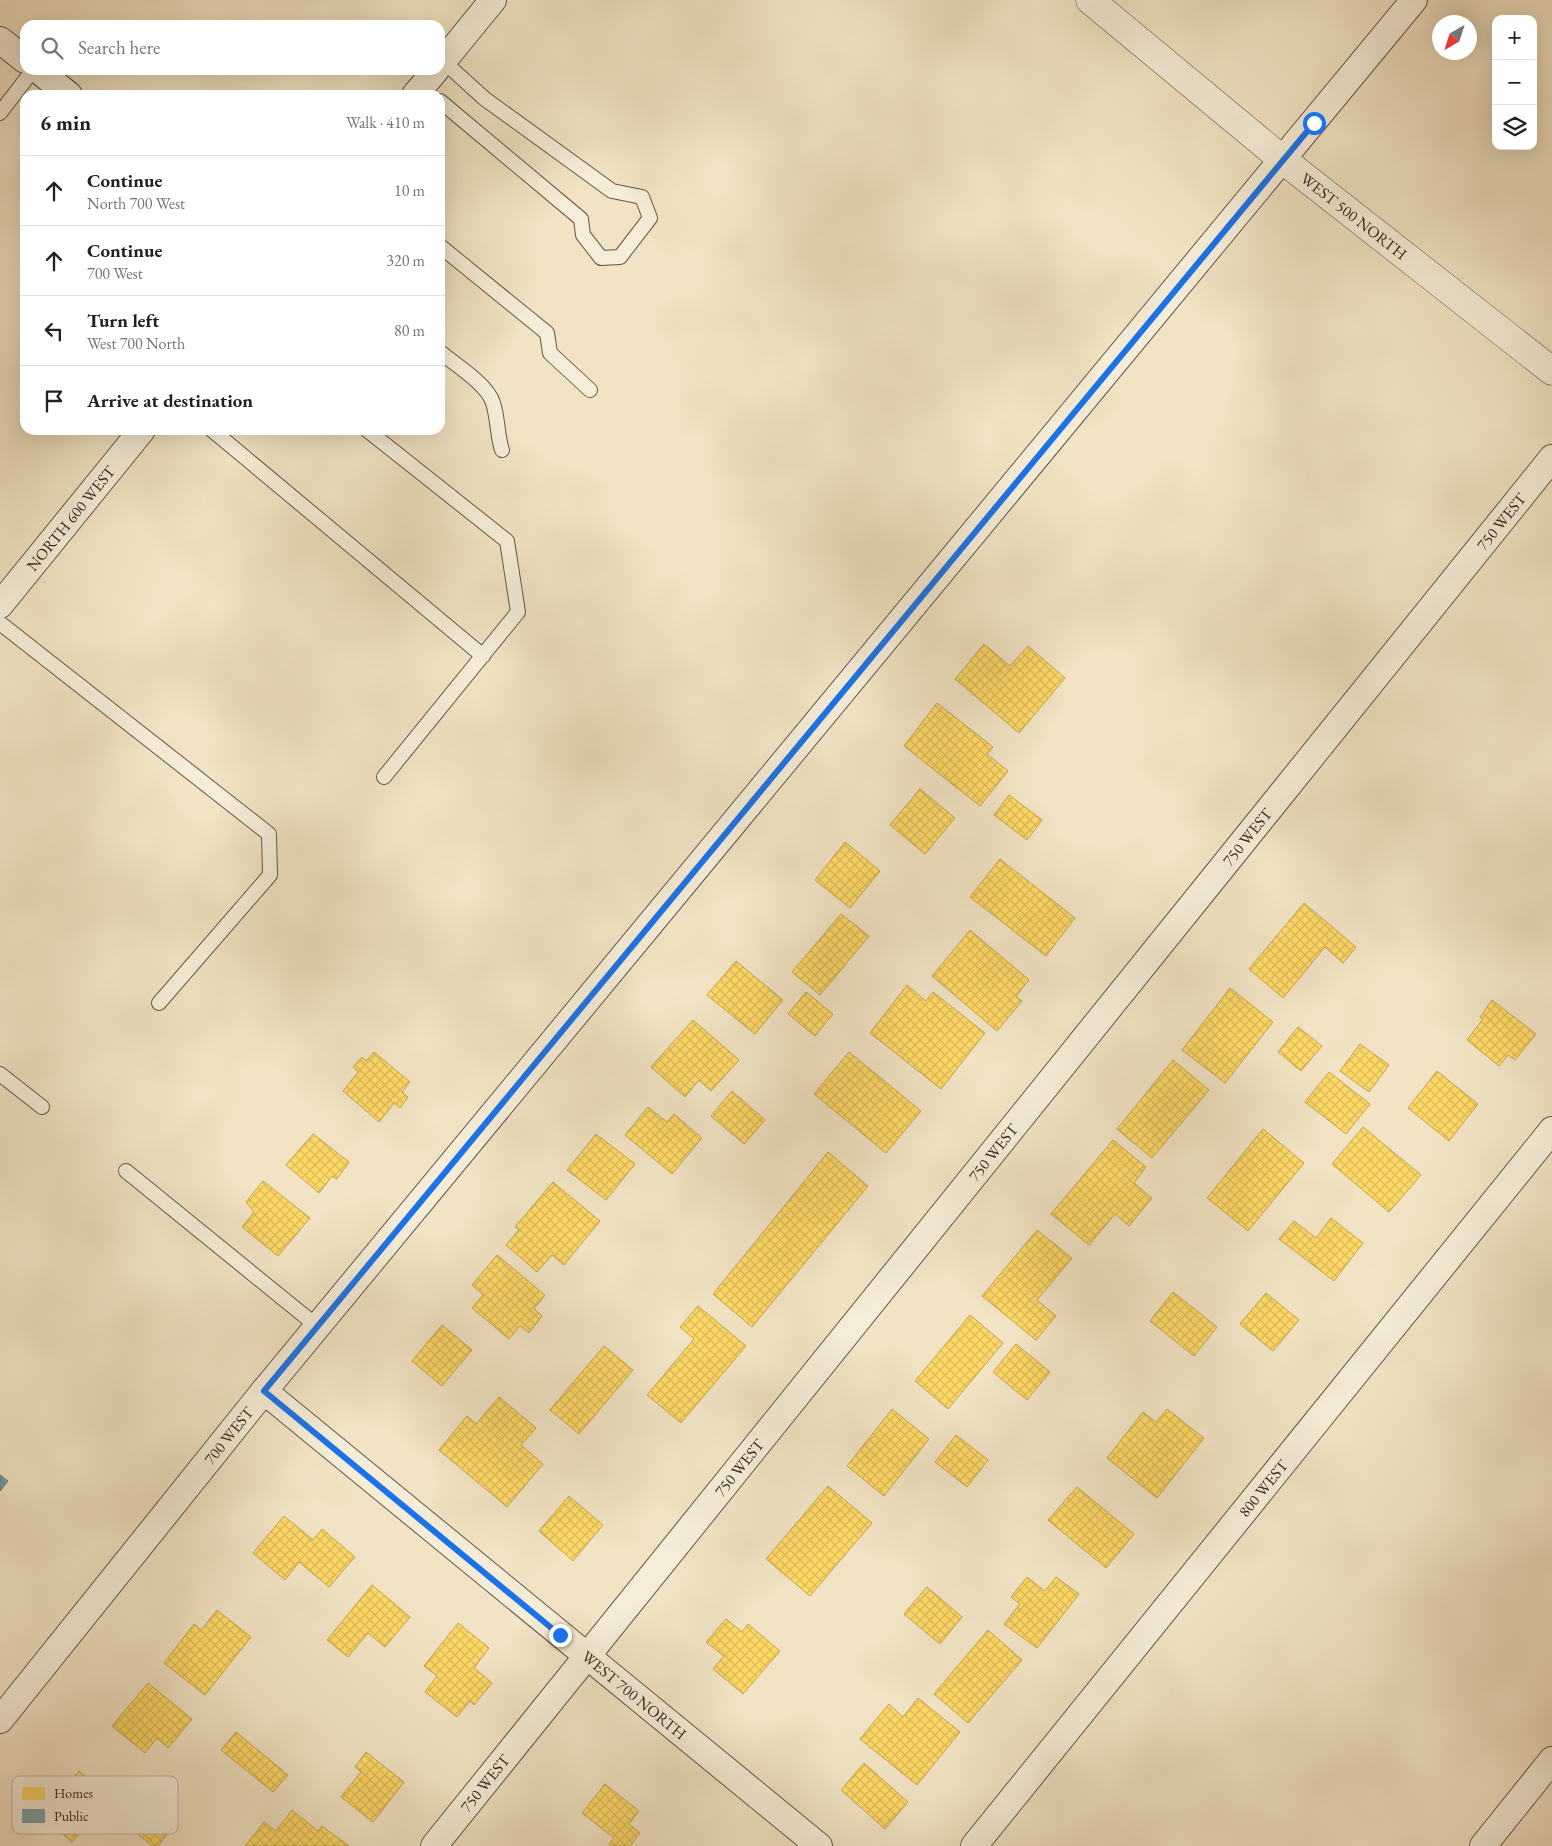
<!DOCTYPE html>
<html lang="en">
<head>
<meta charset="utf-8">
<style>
  :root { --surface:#fff; --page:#f6f6f6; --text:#202124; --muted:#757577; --line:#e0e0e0 }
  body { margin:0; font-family:"EB Garamond",serif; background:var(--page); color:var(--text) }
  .controls { position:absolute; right:15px; top:15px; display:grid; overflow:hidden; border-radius:10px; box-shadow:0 5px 20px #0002 }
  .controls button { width:45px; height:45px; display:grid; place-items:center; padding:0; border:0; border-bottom:1px solid var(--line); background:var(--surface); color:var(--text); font:25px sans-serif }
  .compass { position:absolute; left:1432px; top:15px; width:45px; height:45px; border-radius:50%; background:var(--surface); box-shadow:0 5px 20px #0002; rotate:219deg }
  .stop { position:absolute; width:15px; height:15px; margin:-11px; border:4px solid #1a73e8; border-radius:50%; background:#fff }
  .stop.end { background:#1a73e8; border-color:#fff; box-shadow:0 1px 5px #0008 }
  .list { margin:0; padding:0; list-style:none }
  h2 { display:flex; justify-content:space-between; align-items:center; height:65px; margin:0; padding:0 20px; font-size:21px }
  h2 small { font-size:16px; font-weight:400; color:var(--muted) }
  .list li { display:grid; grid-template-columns:32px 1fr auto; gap:15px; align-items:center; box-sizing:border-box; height:70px; padding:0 20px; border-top:1px solid var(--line) }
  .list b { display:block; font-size:19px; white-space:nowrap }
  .list p { margin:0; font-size:16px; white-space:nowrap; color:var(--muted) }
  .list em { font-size:16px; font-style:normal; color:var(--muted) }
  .icon { flex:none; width:28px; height:28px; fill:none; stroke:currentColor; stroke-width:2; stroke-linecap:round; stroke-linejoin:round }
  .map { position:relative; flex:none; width:1552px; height:1846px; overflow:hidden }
  .search { position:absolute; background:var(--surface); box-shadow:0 5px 20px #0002; left:20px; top:20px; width:425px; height:55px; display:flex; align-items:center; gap:12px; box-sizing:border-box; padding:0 18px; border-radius:15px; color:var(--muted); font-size:19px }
  .panel { position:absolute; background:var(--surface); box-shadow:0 5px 20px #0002; left:20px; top:90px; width:425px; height:345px; border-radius:15px }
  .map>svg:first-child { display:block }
  .homes { fill:url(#homes-cross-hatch); stroke:#c2a451 }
  .public { fill:url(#public-cross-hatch); stroke:#627f84 }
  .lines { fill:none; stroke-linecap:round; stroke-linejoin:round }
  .service-casing { stroke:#635648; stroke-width:16 }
  .minor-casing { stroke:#635648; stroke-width:28 }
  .tertiary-casing { stroke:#635648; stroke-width:29 }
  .service { stroke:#f6edd8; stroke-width:14 }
  .minor { stroke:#f6edd8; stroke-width:26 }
  .tertiary { stroke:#f6edd8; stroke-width:28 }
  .route { stroke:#1a73e8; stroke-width:6 }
  .labels { text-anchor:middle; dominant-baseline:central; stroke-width:5; stroke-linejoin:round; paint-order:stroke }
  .street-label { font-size:16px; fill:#34271f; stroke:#f6edd8 }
  .key { fill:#f6edd8; stroke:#bcb2a0; stroke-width:1 }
  .key-label { font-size:14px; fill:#34271f }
</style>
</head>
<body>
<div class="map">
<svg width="1552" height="1846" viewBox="0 0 1552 1846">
  <defs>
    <pattern id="homes-cross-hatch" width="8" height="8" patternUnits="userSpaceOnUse" patternTransform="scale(1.25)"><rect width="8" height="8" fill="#ffd966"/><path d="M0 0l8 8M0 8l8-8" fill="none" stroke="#dbba58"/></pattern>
    <pattern id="public-cross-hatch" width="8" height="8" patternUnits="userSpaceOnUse" patternTransform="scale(1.25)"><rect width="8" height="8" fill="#76a5af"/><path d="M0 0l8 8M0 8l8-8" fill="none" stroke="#62868e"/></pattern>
  </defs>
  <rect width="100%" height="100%" fill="#f1e3c3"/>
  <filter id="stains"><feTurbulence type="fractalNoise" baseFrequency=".004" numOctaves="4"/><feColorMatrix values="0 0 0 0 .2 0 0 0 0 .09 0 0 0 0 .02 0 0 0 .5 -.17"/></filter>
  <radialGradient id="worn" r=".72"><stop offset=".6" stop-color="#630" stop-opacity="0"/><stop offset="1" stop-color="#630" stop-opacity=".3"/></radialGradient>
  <path class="homes" d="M984 644 1010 666 1028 646 1065 678 1019 733 955 679Z
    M937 703 993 747 987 754 1008 771 980 806 904 746Z
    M920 789 955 818 925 854 890 825Z
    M1009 795 1042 820 1027 840 994 815Z
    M845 842 880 871 850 908 815 880Z
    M1000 859 1075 918 1046 956 970 897Z
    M1304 903 1356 947 1343 963 1325 947 1283 998 1249 969Z
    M841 914 869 936 820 995 792 972Z
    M970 930 1029 980 1016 996 1022 1001 997 1031 932 976Z
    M736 961 783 1000 755 1034 707 995Z
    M907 985 926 1001 933 992 985 1033 941 1089 870 1033Z
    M1230 988 1273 1022 1225 1083 1182 1050Z
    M806 992 833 1014 815 1036 788 1014Z
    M1492 1000 1536 1034 1515 1060 1508 1055 1499 1066 1467 1040 1483 1019 1480 1017Z
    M693 1020 739 1060 711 1091 699 1080 685 1097 651 1067Z
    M1298 1027 1322 1046 1301 1071 1278 1052Z
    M1360 1044 1389 1065 1369 1092 1340 1071Z
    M374 1052 410 1082 402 1092 408 1097 400 1108 394 1103 379 1122 343 1091 358 1072 353 1067 362 1057 366 1061Z
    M849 1052 921 1111 886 1153 814 1094Z
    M1173 1060 1209 1090 1152 1158 1117 1129Z
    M1437 1071 1478 1104 1449 1141 1408 1108Z
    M1329 1072 1370 1104 1346 1134 1305 1102Z
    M732 1091 765 1120 744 1144 711 1116Z
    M648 1107 667 1122 674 1114 702 1138 672 1174 625 1135Z
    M1363 1127 1421 1175 1389 1212 1332 1164Z
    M1263 1129 1304 1163 1248 1231 1207 1198Z
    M313 1134 349 1162 337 1179 332 1176 319 1193 286 1165Z
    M596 1134 635 1164 606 1200 567 1170Z
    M1113 1140 1146 1167 1134 1183 1152 1198 1129 1226 1115 1214 1089 1245 1051 1214Z
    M828 1152 868 1186 752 1327 713 1294Z
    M263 1181 310 1218 278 1256 242 1227 254 1212 246 1202Z
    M553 1182 600 1221 564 1265 552 1255 537 1272 506 1245 519 1230 515 1227Z
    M1331 1218 1363 1243 1334 1281 1279 1239 1294 1221 1316 1238Z
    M1037 1230 1072 1258 1037 1300 1056 1316 1036 1340 982 1296Z
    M497 1255 545 1295 534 1309 542 1316 529 1333 520 1326 509 1339 472 1308 483 1295 472 1285Z
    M1173 1292 1217 1327 1194 1356 1150 1321Z
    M1266 1293 1299 1320 1273 1351 1240 1324Z
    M698 1306 746 1346 681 1423 647 1395 694 1339 680 1327Z
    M970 1315 1003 1343 948 1409 915 1381Z
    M442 1325 472 1350 442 1386 412 1361Z
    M1016 1344 1050 1372 1027 1400 993 1372Z
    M604 1346 633 1370 579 1434 550 1410Z
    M499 1397 536 1428 521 1445 543 1464 507 1507 439 1450 467 1416 476 1424Z
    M892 1409 929 1439 884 1496 847 1466Z
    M1167 1409 1204 1438 1157 1498 1107 1458 1143 1412 1156 1422Z
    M956 1435 988 1460 967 1487 935 1462Z
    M828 1486 872 1523 810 1596 766 1559Z
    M1077 1487 1134 1534 1106 1568 1048 1520Z
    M569 1496 603 1525 573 1561 539 1531Z
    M284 1516 313 1540 322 1529 355 1557 329 1587 299 1562 285 1580 253 1553Z
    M1027 1577 1045 1591 1056 1577 1079 1594 1037 1648 1004 1624 1020 1604 1011 1597Z
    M372 1585 410 1617 385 1647 368 1633 348 1657 327 1640Z
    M927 1587 962 1617 940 1644 904 1614Z
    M217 1610 251 1637 205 1695 164 1663 194 1624 201 1630Z
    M726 1619 742 1632 748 1624 780 1651 743 1694 713 1669 724 1656 706 1642Z
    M458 1623 489 1648 474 1668 492 1683 474 1705 470 1701 457 1717 425 1692 437 1676 424 1666Z
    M988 1630 1022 1660 968 1723 934 1694Z
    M148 1683 192 1719 168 1748 157 1738 145 1753 112 1726Z
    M918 1698 960 1732 917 1785 860 1739 889 1704 903 1717Z
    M236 1732 288 1775 273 1792 221 1750Z
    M366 1752 404 1782 373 1822 341 1797 361 1772 355 1767Z
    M864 1763 908 1802 885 1829 841 1790Z
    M79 1771 110 1797 72 1842 42 1816Z
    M605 1784 639 1811 629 1824 640 1833 630 1846H611L609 1844 614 1838 582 1813Z
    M292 1810 318 1831 322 1826 349 1846H245L264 1822 276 1831Z
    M158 1812 174 1825 158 1846H152L139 1835Z"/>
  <path class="public" d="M0 1475 8 1481 0 1491Z"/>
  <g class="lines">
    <defs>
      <path id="service" d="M440 101 581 219 583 235 601 258 620 257 650 218 642 197 612 191 485 99 443 61
        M0 113 33 70
        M440 246 547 333 550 353 590 390
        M440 352C455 364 488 385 493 403 498 418 497 435 502 450
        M212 430 483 656
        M367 430 507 541 518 612 384 777
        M0 623 269 834 270 875 159 1003
        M0 1074 42 1107
        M126 1171 318 1327"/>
      <g id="minor">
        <path d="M0 40 25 60"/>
        <path d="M440 65 493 0"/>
        <path d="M38 70 69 95"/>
        <path d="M415 95 436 70"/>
        <path id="s1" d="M0 605 142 430"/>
        <path id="s2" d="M264 1391 819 1846"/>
        <path id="s3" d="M0 1720 264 1391 1414 0"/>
        <path id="s4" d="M434 1846 1552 458"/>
        <path id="s5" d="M974 1846 1552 1130"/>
        <path d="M1483 1846 1552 1760"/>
      </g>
      <g id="tertiary">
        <path id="s6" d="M1090 0 1283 160 1552 371"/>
      </g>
    </defs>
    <use href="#service" class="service-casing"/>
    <use href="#minor" class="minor-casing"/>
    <use href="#tertiary" class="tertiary-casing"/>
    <use href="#service" class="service"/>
    <use href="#minor" class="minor"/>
    <use href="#tertiary" class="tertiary"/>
  </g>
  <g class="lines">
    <path class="route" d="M560 1635 264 1391 1314 123"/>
  </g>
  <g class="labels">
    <g class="street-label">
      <text stroke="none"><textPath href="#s6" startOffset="341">WEST 500 NORTH</textPath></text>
      <text stroke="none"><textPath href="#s1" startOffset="112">NORTH 600 WEST</textPath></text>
      <text stroke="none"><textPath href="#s4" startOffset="1701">750 WEST</textPath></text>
      <text stroke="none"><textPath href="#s4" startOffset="1296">750 WEST</textPath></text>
      <text stroke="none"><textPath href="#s4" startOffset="891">750 WEST</textPath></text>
      <text stroke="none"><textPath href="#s3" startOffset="365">700 WEST</textPath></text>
      <text stroke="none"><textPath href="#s4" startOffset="486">750 WEST</textPath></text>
      <text stroke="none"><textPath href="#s5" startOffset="460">800 WEST</textPath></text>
      <text stroke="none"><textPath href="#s2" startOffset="479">WEST 700 NORTH</textPath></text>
      <text stroke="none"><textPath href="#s4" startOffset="81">750 WEST</textPath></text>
    </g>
  </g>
  <rect x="12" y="1776" width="166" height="58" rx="8" class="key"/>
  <rect x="22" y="1787" width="23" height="13" fill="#ffd966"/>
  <rect x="22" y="1809" width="23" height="14" fill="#76a5af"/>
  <g class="key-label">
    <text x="54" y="1798">Homes</text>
    <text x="54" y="1821">Public</text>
  </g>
  <rect width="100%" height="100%" filter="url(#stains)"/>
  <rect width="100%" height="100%" fill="url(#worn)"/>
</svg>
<div class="controls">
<button>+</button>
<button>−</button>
<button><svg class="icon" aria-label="layers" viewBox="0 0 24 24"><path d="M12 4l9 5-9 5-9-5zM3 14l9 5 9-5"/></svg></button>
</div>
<svg class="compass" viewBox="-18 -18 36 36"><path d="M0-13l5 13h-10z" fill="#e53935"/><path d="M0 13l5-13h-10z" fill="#757577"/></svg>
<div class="stop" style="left:1314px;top:123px"></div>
<div class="stop end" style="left:560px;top:1635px"></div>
<div class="search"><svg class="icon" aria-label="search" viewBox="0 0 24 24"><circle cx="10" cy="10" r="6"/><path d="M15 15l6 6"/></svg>Search here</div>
<section class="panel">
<h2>6 min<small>Walk · 410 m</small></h2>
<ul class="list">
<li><svg class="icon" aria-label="ahead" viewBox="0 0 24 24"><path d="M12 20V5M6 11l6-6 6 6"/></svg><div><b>Continue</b><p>North 700 West</p></div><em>10 m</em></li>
<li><svg class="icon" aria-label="ahead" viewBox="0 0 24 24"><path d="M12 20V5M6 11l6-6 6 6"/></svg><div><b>Continue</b><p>700 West</p></div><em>320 m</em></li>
<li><svg class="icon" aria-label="left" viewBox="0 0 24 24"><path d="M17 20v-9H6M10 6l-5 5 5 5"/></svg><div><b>Turn left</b><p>West 700 North</p></div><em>80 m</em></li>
<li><svg class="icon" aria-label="arrive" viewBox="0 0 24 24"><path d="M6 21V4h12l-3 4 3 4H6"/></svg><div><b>Arrive at destination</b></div></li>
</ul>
</section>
</div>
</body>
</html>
